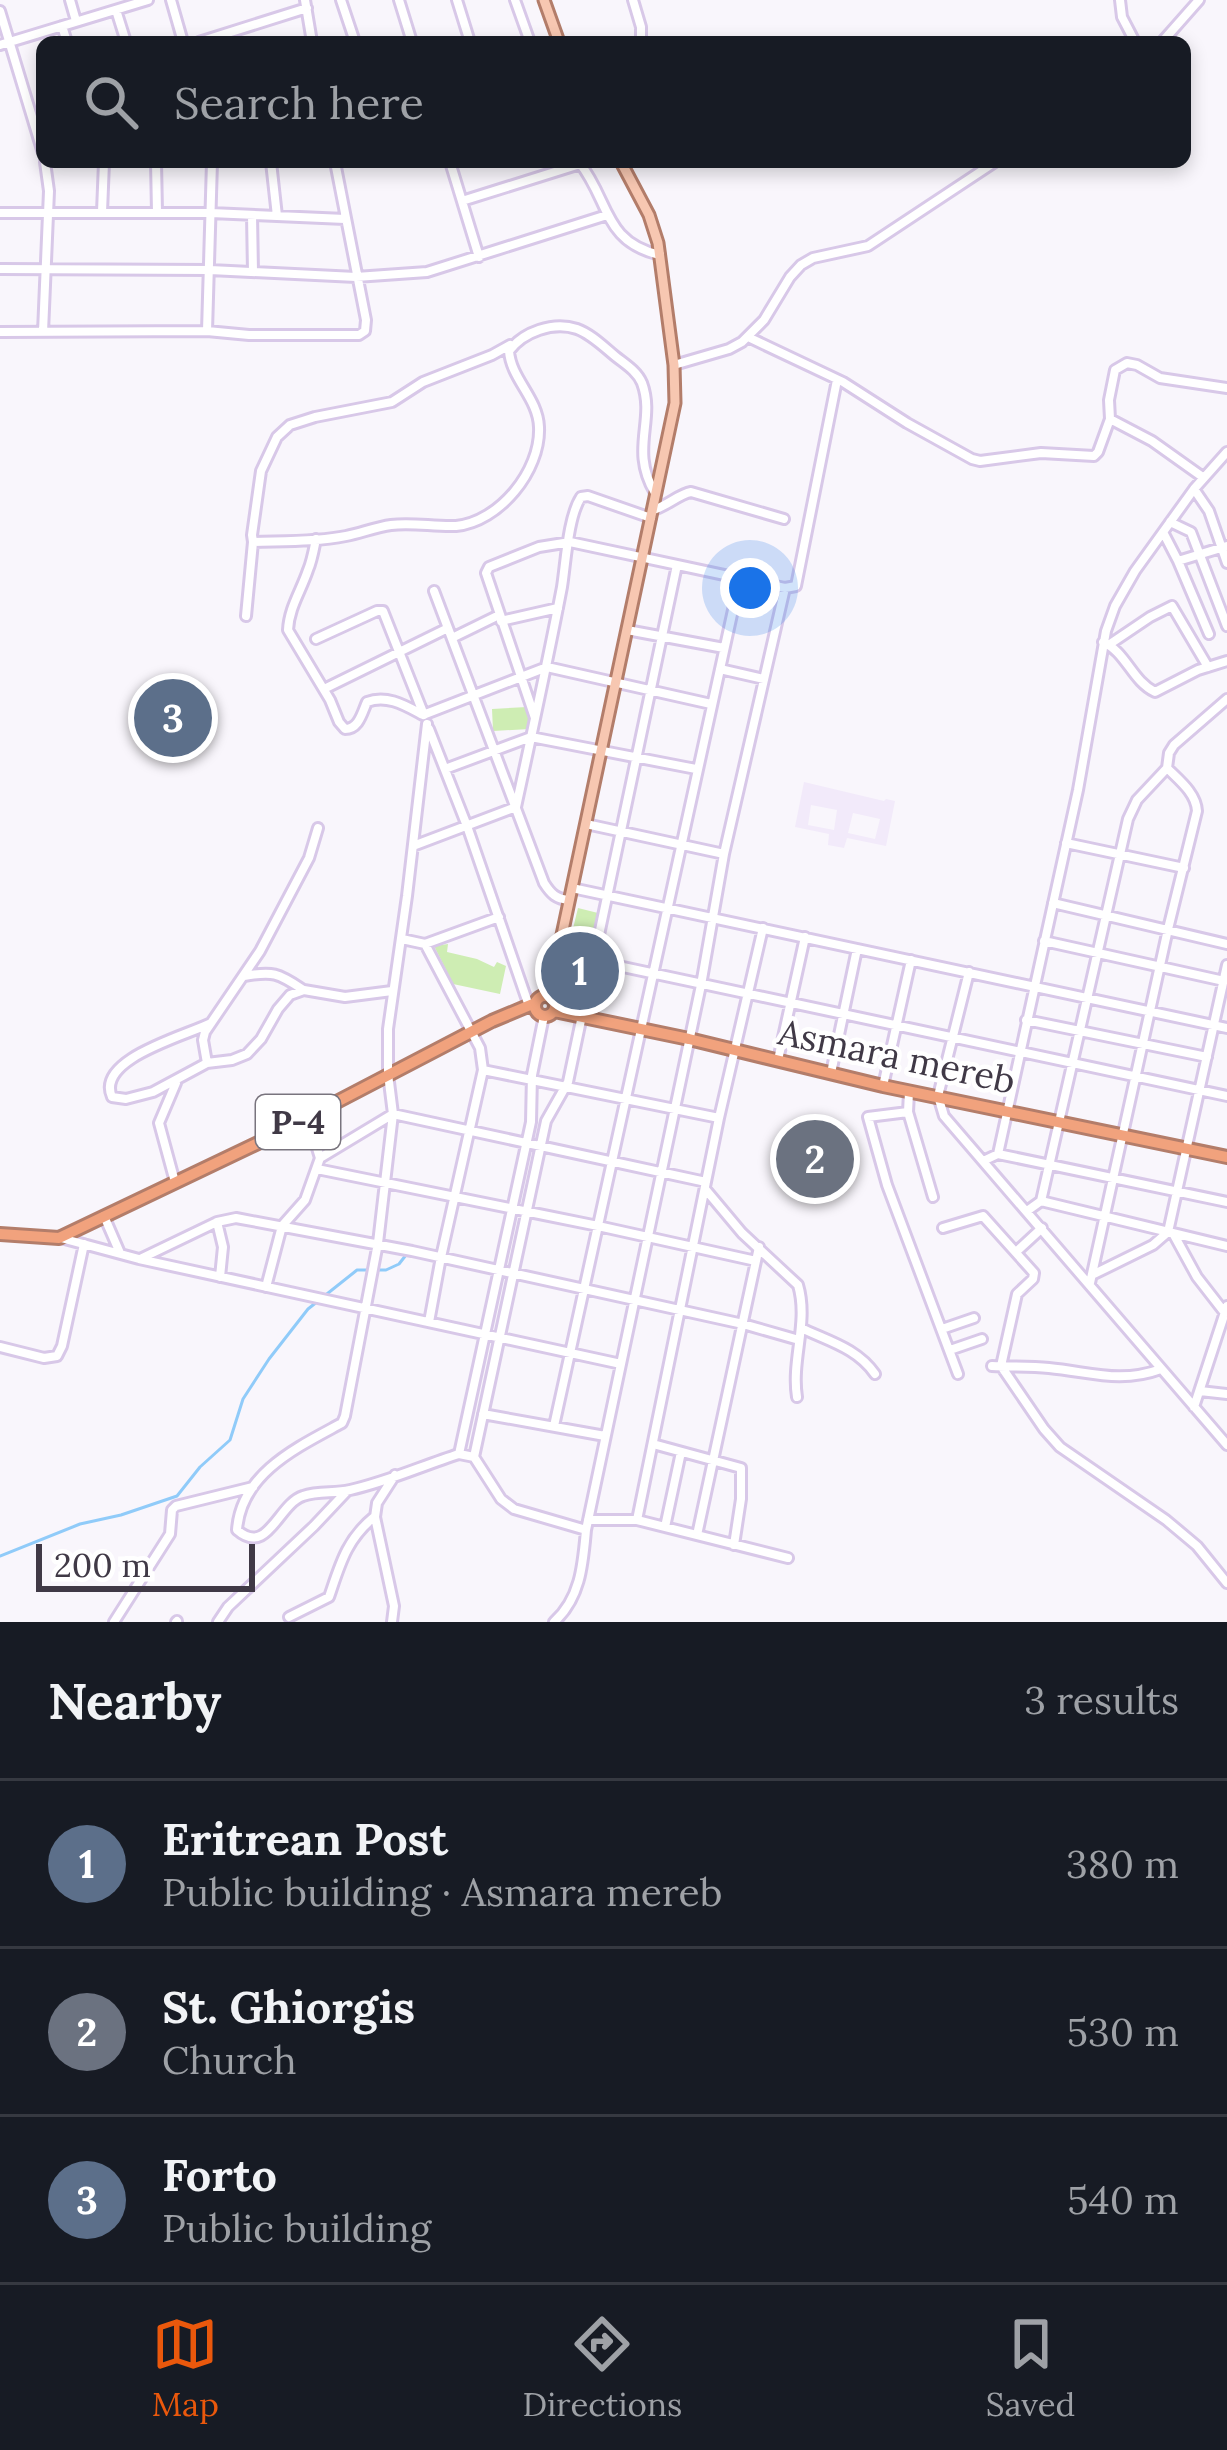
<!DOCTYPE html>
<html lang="en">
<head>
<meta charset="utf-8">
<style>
  :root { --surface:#171b24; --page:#242831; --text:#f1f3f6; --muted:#9ea1a6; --line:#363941; --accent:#ea580c }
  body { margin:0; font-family:Lora,serif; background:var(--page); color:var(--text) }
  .scale { position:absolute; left:36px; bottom:30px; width:219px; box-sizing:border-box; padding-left:12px; border:6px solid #403946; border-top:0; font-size:33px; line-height:42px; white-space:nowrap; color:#403946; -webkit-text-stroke:9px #fff; paint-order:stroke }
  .you { position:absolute; left:750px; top:588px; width:42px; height:42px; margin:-30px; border:9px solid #fff; border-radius:50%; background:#1a73e8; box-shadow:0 0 0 18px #1a73e833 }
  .badge { display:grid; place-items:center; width:78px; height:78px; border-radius:50%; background:var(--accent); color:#fff; font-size:39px; font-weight:700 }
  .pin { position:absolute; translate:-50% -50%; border:6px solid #fff; box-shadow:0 3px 12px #0006 }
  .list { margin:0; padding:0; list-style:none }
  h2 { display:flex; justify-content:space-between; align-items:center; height:156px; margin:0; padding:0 48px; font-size:51px }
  h2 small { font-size:39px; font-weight:400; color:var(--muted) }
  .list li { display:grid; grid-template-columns:78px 1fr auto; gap:36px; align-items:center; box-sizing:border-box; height:168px; padding:0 48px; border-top:3px solid var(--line) }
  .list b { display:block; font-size:45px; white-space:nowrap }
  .list p { margin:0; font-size:39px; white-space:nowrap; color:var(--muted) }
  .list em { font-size:39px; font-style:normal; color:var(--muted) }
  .icon { flex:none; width:66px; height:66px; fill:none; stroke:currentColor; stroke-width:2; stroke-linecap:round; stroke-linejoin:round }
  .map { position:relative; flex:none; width:1227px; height:1622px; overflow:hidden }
  .search { position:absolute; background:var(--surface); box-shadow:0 6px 18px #0003; left:36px; right:36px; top:36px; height:132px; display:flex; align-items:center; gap:30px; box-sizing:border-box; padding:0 42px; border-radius:18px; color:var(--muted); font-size:45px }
  .sheet { height:660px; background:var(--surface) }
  nav { display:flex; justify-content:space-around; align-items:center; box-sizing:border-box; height:168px; border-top:3px solid var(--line); background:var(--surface); font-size:33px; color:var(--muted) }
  nav a { display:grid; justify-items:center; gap:6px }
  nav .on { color:var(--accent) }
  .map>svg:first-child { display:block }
  .built { fill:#f2eafa; fill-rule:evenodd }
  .green { fill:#ceedb3 }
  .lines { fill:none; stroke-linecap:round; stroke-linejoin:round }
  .stream { stroke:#90cbf9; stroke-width:3 }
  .minor-casing { stroke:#d8c8e8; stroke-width:14 }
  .major-casing { stroke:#b37d6a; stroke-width:15 }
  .highway-casing { stroke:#b37d6a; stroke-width:16 }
  .minor { stroke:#fff; stroke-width:8 }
  .major { stroke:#f7c7b1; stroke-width:9 }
  .highway { stroke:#f1a27d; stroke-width:10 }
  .labels { text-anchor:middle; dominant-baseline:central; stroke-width:9; stroke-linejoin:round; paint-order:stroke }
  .shield { fill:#fff; stroke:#79747e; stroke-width:3 }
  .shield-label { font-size:33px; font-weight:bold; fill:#403946 }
  .street-label { font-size:36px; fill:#403946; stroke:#fff }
</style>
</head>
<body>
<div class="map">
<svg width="1227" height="1622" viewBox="0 0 1227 1622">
  <rect width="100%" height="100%" fill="#f9f6fc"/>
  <path class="built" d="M804 782 884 801 886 799 895 801 886 846 847 838 844 848 828 845 829 834 795 827ZM811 805 837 810 834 830 808 825ZM853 813 880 819 875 839 848 833Z"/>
  <path class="green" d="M527 707 529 729 493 731 492 709Z
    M578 908 598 913 591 950 569 945Z
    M448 944 447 952 477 959 494 967 497 962 506 966 500 994 453 984 434 946Z"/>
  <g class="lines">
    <path class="stream" d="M0 1556 80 1524 121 1515 177 1496 200 1467 230 1440 243 1399 269 1359 308 1309 357 1270H386L399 1264 406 1255"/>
    <defs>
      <path id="minor" d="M70 0 76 21
        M171 0 183 42
        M305 0 312 42
        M341 0 355 42
        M399 0 412 42
        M457 0 470 42
        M515 0 530 42
        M633 0 641 27V42
        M1120 0 1122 17 1135 42
        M116 10 126 42
        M0 11 42 150
        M62 26 67 42
        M199 42 307 8
        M1162 42 1199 0
        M0 45 148 0
        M156 162 157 212
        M271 162 277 216
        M450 162 479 257
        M579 162C610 201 603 242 660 255
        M462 201 580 164
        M102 212 104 162
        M0 213H211L345 219
        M252 215 253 272
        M0 269 210 270 356 277 427 272 607 215
        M207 331 212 162
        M0 332 207 331 249 335H359L365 331 366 320 335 162
        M43 332 49 191 45 162
        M748 337 843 382 907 423 972 459 980 461 1041 453 1094 456 1098 452 1110 419
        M674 365 729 349 742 342 764 320 790 277 801 265 813 258 868 246 995 162
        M1204 478 1152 441 1110 419 1109 400 1115 370 1127 363 1137 365 1160 378 1227 388
        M1194 489 1209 511 1227 563
        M653 510C667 506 679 494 691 492L784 519
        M1170 522 1191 532 1227 626
        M1163 532 1178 561 1209 634
        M316 539C314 549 312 561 308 570 301 591 289 608 288 630L330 700 339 722 345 729C359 729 362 713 367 702 387 694 406 706 423 715L547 667 711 704
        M253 542 252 535 261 471 277 437 290 425 315 417 392 402 423 382 492 355 510 345
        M1178 561 1227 546
        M434 591 544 883C551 894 556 899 569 900
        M246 616 253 542C283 541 316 542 346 536 361 533 376 527 391 525 412 522 434 527 456 526 499 522 541 471 539 427 538 398 511 379 509 351 523 332 553 321 577 329 591 334 604 347 615 356 625 364 637 371 642 383 656 421 629 449 655 493
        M501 621 558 608
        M627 630 724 648
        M452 638 499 615
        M316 639 377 611H383L424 715
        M1103 642C1126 652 1132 681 1155 692L1198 670 1227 661
        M1110 644 1150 617 1172 606 1208 667
        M720 669 764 679
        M324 689 448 628
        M535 718 486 573 489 567 539 547 570 542 785 588 796 586 837 380
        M427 724 407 896 388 1029V1074L393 1114 378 1243 345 1416 342 1423C298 1447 241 1473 237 1530 268 1557 278 1504 303 1496 319 1490 334 1494 350 1490 387 1482 424 1465 459 1454L474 1457
        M429 729 467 826 529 1006
        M445 769 531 737 696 769
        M586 824 724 854
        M1066 843 1184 868
        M413 846 516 807C532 733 548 660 562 587 566 561 568 517 581 497L588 496 651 518
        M572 888 1227 1028
        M1053 903 1227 944
        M402 939 425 944 499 917
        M1044 941 1224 981
        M425 944 480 1048 483 1070 441 1257 429 1322
        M595 961 1227 1096
        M969 972 938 1096 944 1116 1227 1445
        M244 976C273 971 278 973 302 989
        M553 977 589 984
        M1026 1020 1207 1057
        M211 1023C185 1036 95 1059 112 1097L126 1099 153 1092 207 1063 232 1060 247 1054 261 1039 278 1009 290 995 304 990 345 997 392 991
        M778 1060 805 937
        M207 1063 203 1040 205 1032 260 951 309 858 318 828
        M483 1070 719 1118
        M831 1073 857 949
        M883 1086 911 960
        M909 1092 908 1112 933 1197
        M908 1112 868 1117 887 1185 958 1374
        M998 1154 1078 790 1106 631 1115 606 1135 571 1194 489 1227 452
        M320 1158 393 1114 706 1182
        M983 1161 998 1154 1227 1202
        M317 1169 598 1226 756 1261
        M175 1182 159 1123 176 1083
        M706 1190 742 1233 798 1285C809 1322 791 1360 797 1397
        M1041 1201 1227 1246
        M1027 1211 1041 1201 1128 819 1137 800 1167 768 1169 753 1174 745 1227 699
        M104 1216 120 1253
        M217 1222 236 1218 412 1251 743 1324 799 1340
        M943 1228 983 1216 1034 1273 1033 1279 1017 1294 1001 1366 1044 1429 1060 1447 1166 1520 1197 1546 1227 1583
        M1174 1235 1197 1277 1225 1313
        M61 1238 139 1259 621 1364
        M1017 1251 1042 1228
        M140 1259 217 1222 223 1247 220 1277
        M1092 1275 1153 1245 1168 1232 1227 965
        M1090 1283 1168 929 1197 811C1196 793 1179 780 1167 768
        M266 1287 282 1226 305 1200 320 1158 308 1118
        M801 1328C828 1341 857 1348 875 1374
        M942 1329 974 1318
        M0 1347 44 1358 57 1356 62 1346 84 1244
        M950 1350 982 1339
        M992 1366C1011 1367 1030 1366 1049 1368 1091 1372 1120 1384 1161 1369
        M1200 1391 1227 1394
        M1194 1407 1227 1306
        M483 1414 605 1436
        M554 1426 740 578
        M653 1444 741 1468V1499L734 1545
        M459 1454 531 1122 532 1075 544 1016
        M588 1520H637L788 1558
        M637 1520 719 1118 763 928
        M665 1527 681 1452
        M586 1530 514 1509 501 1499 474 1457 546 1121 568 1082 677 565
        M697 1535 759 1247
        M289 1617 329 1597C340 1565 346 1540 374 1517
        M114 1622 170 1534 172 1510 176 1506 253 1487
        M176 1622 177 1621
        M218 1622 228 1607 314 1526 347 1491
        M392 1622 394 1606 375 1517 377 1503 395 1475
        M554 1622C581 1598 583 1563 586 1530L701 985 724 854 785 588"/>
      <path id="major" d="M544 0 559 42
        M549 996 675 403 674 365 658 243 649 215 621 162"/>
      <path id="highway" d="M535 1006a10 10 0 1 1 20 0a10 10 0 1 1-20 0Z
        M554 1011 689 1039 883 1086 1227 1157
        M0 1234 59 1238 258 1143 492 1021 535 1003"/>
    </defs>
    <use href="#minor" class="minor-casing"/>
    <use href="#major" class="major-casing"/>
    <use href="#highway" class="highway-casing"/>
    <use href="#minor" class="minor"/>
    <use href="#major" class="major"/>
    <use href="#highway" class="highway"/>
  </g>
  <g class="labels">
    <rect class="shield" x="256" y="1095" width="84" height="54" rx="9"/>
    <g class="shield-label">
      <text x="298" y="1122">P-4</text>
    </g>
    <g class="street-label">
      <text transform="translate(897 1056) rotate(12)">Asmara mereb</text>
    </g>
  </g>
</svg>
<div class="scale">200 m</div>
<div class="you"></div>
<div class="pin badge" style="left:580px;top:971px;background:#5c6f8a">1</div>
<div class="pin badge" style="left:815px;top:1159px;background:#6b7280">2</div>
<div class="pin badge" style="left:173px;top:718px;background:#5c6f8a">3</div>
<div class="search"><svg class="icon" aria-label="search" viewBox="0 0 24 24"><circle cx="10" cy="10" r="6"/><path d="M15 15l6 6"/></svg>Search here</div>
</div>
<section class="sheet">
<h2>Nearby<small>3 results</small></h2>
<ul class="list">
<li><span class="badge" style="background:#5c6f8a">1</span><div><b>Eritrean Post</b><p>Public building · Asmara mereb</p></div><em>380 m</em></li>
<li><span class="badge" style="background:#6b7280">2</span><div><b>St. Ghiorgis</b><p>Church</p></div><em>530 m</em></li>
<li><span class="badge" style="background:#5c6f8a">3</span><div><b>Forto</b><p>Public building</p></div><em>540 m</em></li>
</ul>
</section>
<nav>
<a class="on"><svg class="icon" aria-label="map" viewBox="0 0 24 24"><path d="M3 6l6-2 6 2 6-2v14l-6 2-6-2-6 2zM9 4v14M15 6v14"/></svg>Map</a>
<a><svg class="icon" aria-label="directions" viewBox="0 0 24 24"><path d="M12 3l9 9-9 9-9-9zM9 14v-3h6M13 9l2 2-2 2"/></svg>Directions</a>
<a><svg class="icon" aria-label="saved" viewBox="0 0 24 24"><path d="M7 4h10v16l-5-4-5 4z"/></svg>Saved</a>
</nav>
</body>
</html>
